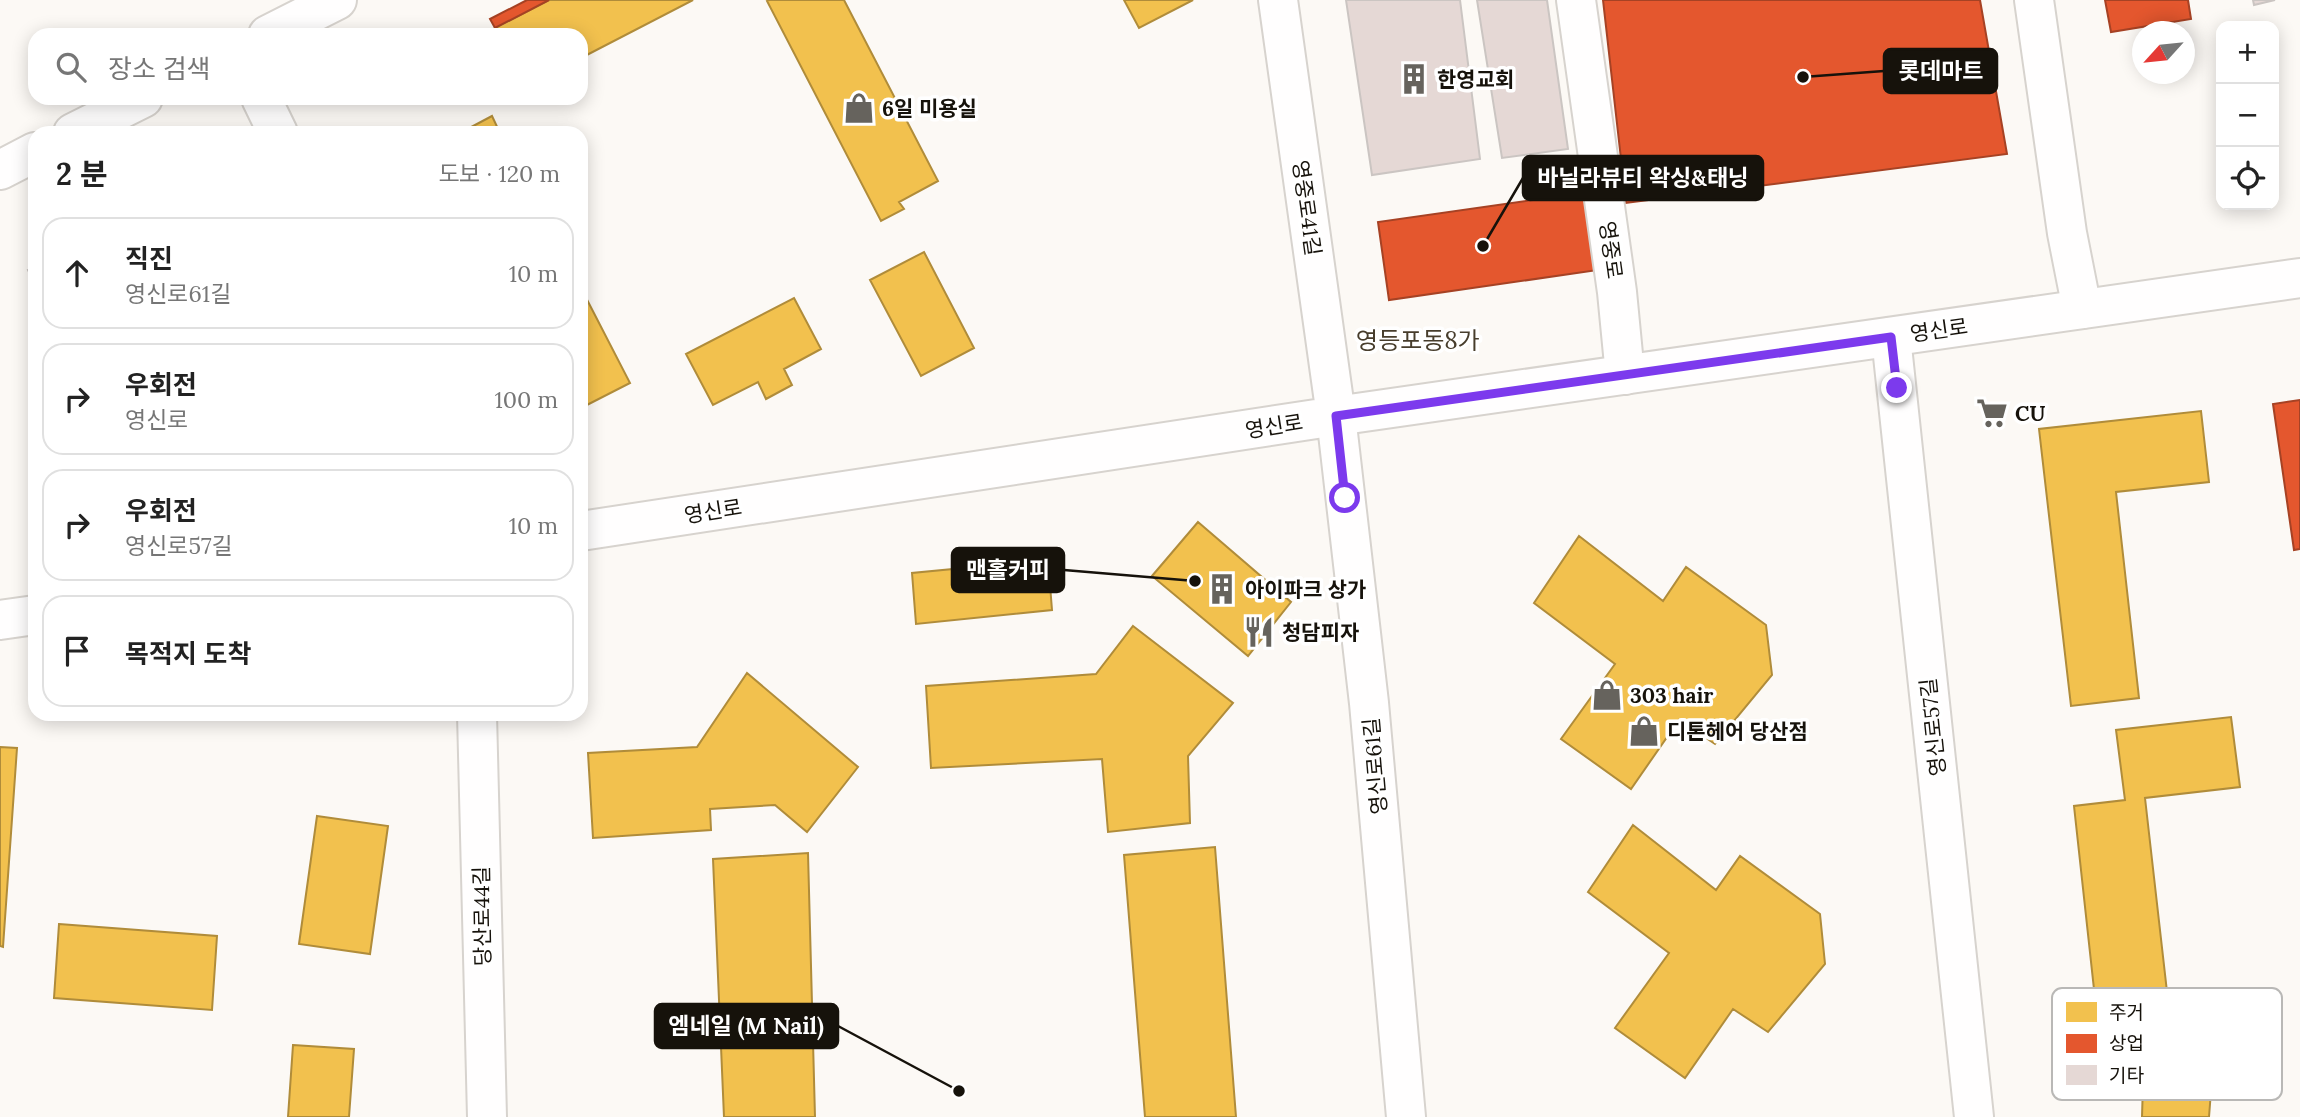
<!DOCTYPE html>
<html lang="ko">
<head>
<meta charset="utf-8">
<style>
  :root { --surface:#fff; --page:#f6f6f6; --text:#222; --muted:#767676; --line:#e0e0e0 }
  body { margin:0; font-family:Lora,"Noto Sans KR",serif; background:var(--page); color:var(--text) }
  .controls { position:absolute; right:21px; top:21px; display:grid; overflow:hidden; border-radius:14px; box-shadow:0 4px 18px #0003 }
  .controls button { width:63px; height:63px; display:grid; place-items:center; padding:0; border:0; border-bottom:2px solid var(--line); background:var(--surface); color:var(--text); font:35px sans-serif }
  .compass { position:absolute; left:2132px; top:21px; width:63px; height:63px; border-radius:50%; background:var(--surface); box-shadow:0 4px 18px #0003; rotate:243deg }
  .stop { position:absolute; width:21px; height:21px; margin:-16px; border:5px solid #7c3aed; border-radius:50%; background:#fff }
  .stop.end { background:#7c3aed; border-color:#fff; box-shadow:0 2px 7px #0008 }
  .list { margin:0; padding:0; list-style:none }
  h2 { display:flex; justify-content:space-between; align-items:center; height:91px; margin:0; padding:0 28px; font-size:30px }
  h2 small { font-size:23px; font-weight:400; color:var(--muted) }
  .list li { display:grid; grid-template-columns:46px 1fr auto; gap:21px; align-items:center; box-sizing:border-box; height:112px; margin:0 14px 14px; padding:0 14px; border:2px solid var(--line); border-radius:21px }
  .list b { display:block; font-size:26px; white-space:nowrap }
  .list p { margin:0; font-size:23px; white-space:nowrap; color:var(--muted) }
  .list em { font-size:23px; font-style:normal; color:var(--muted) }
  .icon { flex:none; width:38px; height:38px; fill:none; stroke:currentColor; stroke-width:2; stroke-linecap:round; stroke-linejoin:round }
  .map { position:relative; flex:none; width:2300px; height:1117px; overflow:hidden }
  .search { position:absolute; background:var(--surface); box-shadow:0 4px 18px #0003; left:28px; top:28px; width:560px; height:77px; display:flex; align-items:center; gap:18px; box-sizing:border-box; padding:0 24px; border-radius:21px; color:var(--muted); font-size:26px }
  .panel { position:absolute; background:var(--surface); box-shadow:0 4px 18px #0003; left:28px; top:126px; width:560px; height:595px; border-radius:21px }
  .map>svg:first-child { display:block }
  .homes { fill:#f2c14e; stroke:#b08c3a; stroke-width:2 }
  .shops { fill:#e4572e; stroke:#a64224; stroke-width:2 }
  .building { fill:#e5d8d5; stroke:#cbc5c2; stroke-width:2 }
  .lines { fill:none; stroke-linecap:round; stroke-linejoin:round }
  .street-casing { stroke:#d7d3ce; stroke-width:42 }
  .secondary-casing { stroke:#d7d3ce; stroke-width:42 }
  .street { stroke:#fffefe; stroke-width:38 }
  .secondary { stroke:#fffefe; stroke-width:38 }
  .route { stroke:#7c3aed; stroke-width:9 }
  .labels { text-anchor:middle; dominant-baseline:central; stroke-width:7; stroke-linejoin:round; paint-order:stroke }
  .poi-label { font-size:21px; font-weight:bold; fill:#16120b; stroke:#fff; text-anchor:start }
  .street-label { font-size:21px; fill:#16120b; stroke:#fff }
  .quarter-label { font-size:24px; fill:#473d2c; stroke:#fff }
  .key { fill:#fff; stroke:#b9b8b6; stroke-width:2 }
  .key-label { font-size:19px; fill:#16120b }
  .leader { fill:none; stroke:#16120b; stroke-width:2.5 }
  .callout-dot { fill:#16120b; stroke:#fff; stroke-width:2.5 }
  .callout { fill:#16120b; stroke:#16120b; stroke-width:2.5 }
  .callout-label { font-size:23px; text-anchor:middle; font-weight:bold; fill:#fff }
</style>
</head>
<body>
<div class="map">
<svg width="2300" height="1117" viewBox="0 0 2300 1117">
  <rect width="100%" height="100%" fill="#fcf9f5"/>
  <path class="homes" d="M549 0H693L581 58V35H493L498 33 495 28Z
    M769 0H844L938 181 899 202 904 209 881 221 767 1Z
    M1124 0H1193L1139 28Z
    M492 116 500 133H460Z
    M924 252 974 348 921 376 870 280Z
    M581 288 630 383 581 408Z
    M794 298 821 349 784 369 792 385 766 399 758 382 713 405 686 354Z
    M2201 411 2209 482 2116 492 2139 698 2071 706 2039 429Z
    M1198 522 1291 602 1248 656 1152 576Z
    M1579 536 1663 601 1686 567 1766 625 1772 675 1715 744 1679 720 1631 789 1561 739 1615 664 1534 603Z
    M1048 560 1052 610 916 624 912 573Z
    M1133 626 1233 703 1188 756 1190 823 1108 832 1102 759 931 768 926 686 1096 674Z
    M747 673 858 767 807 832 775 805 710 809 711 830 593 838 588 753 697 747Z
    M2231 717 2240 787 2145 798 2171 1027 2099 1035 2074 806 2125 800 2116 730Z
    M0 747 17 748 3 947 0 946Z
    M317 816 388 826 370 954 299 944Z
    M1633 825 1716 890 1740 856 1820 914 1825 964 1768 1032 1733 1009 1685 1078 1615 1028 1669 953 1588 892Z
    M1215 847 1236 1117H1145L1124 855Z
    M808 853 815 1117H724L713 859Z
    M59 924 217 936 212 1010 54 998Z
    M293 1045 354 1049 349 1117H288Z
    M2212 1078 2209 1117H2142L2143 1083Z"/>
  <path class="shops" d="M527 0H549L495 28 490 19Z
    M1603 0H1980L2007 154 1626 203Z
    M2105 0H2188L2191 19 2111 32Z
    M1589 192 1598 270 1389 300 1378 222Z
    M2300 400V549L2294 550 2273 404Z"/>
  <path class="building" d="M1346 0H1460L1480 159 1372 175Z
    M1477 0H1547L1568 149 1502 158Z
    M2253 0H2275L2254 5Z
    M35 267V284L28 270Z"/>
  <g class="lines">
    <defs>
      <path id="street" d="M1576 0 1617 292 1625 375
        M2034 0 2067 233 2082 309
        M261 98 278 133
        M1891 337 1974 1117
        M477 714 487 1117"/>
      <path id="secondary" d="M1278 0 1336 416 1369 703 1406 1117
        M268 35 337 0
        M73 133 143 98
        M0 170 35 152
        M581 531 1336 416 2300 278
        M0 620 35 615"/>
    </defs>
    <use href="#street" class="street-casing"/>
    <use href="#secondary" class="secondary-casing"/>
    <use href="#street" class="street"/>
    <use href="#secondary" class="secondary"/>
  </g>
  <g class="lines">
    <path class="route" d="M1345 498 1336 416 1891 337 1897 388"/>
  </g>
  <defs>
    <symbol id="building-bare" viewBox="-9 -9 18 18"><path d="M-4-6H4V6H1V3H-1V6H-4ZM-2.5-4.3h1.7v1.8h-1.7ZM.8-4.3h1.7v1.8H.8ZM-2.5-1h1.7V.8h-1.7ZM.8-1h1.7V.8H.8Z" fill="#66635d" stroke="#fff" stroke-width="2.5" paint-order="stroke"/></symbol>
    <symbol id="shop-bare" viewBox="-9 -9 18 18"><path d="M-5-2.5h2.3a2.7 3.5 0 0 1 5.4 0H5L5.5 6h-11ZM-1.5-2.5h3a1.5 2.3 0 0 0-3 0Z" fill="#66635d" stroke="#fff" stroke-width="2.5" paint-order="stroke"/></symbol>
    <symbol id="supermarket-bare" viewBox="-9 -9 18 18"><path d="M-6-5.5h2.5l.6 2H6L4.5 2H-2.5L-4.4-4H-6ZM-1.5 3.2a1.3 1.3 0 1 0 .1 0ZM3 3.2a1.3 1.3 0 1 0 .1 0Z" fill="#66635d" stroke="#fff" stroke-width="2.5" paint-order="stroke"/></symbol>
    <symbol id="restaurant-bare" viewBox="-9 -9 18 18"><path d="M-5-6h1v4h1v-4h1v4h1v-4h1v5L-1.5 .5V6h-2V.5L-5-1ZM5-6V6H3V1.5H1.5Q1.5-4 5-6Z" fill="#66635d" stroke="#fff" stroke-width="2.5" paint-order="stroke"/></symbol>
  </defs>
  <g fill-rule="evenodd">
    <use href="#building-bare" x="1392" y="57" width="44" height="44"/>
    <use href="#shop-bare" x="837" y="86" width="44" height="44"/>
    <use href="#supermarket-bare" x="1970" y="391" width="44" height="44"/>
    <use href="#building-bare" x="1200" y="567" width="44" height="44"/>
    <use href="#restaurant-bare" x="1237" y="610" width="44" height="44"/>
    <use href="#shop-bare" x="1585" y="673" width="44" height="44"/>
    <use href="#shop-bare" x="1622" y="709" width="44" height="44"/>
  </g>
  <g class="labels">
    <g class="poi-label">
      <text x="1437" y="79">한영교회</text>
      <text x="882" y="108">6일 미용실</text>
      <text x="2015" y="413">CU</text>
      <text x="1245" y="589">아이파크 상가</text>
      <text x="1282" y="632">청담피자</text>
      <text x="1630" y="695">303 hair</text>
      <text x="1667" y="731">디톤헤어 당산점</text>
    </g>
    <g class="street-label">
      <text transform="translate(1307 208) rotate(82)">영중로41길</text>
      <text transform="translate(1611 250) rotate(82)">영중로</text>
      <text transform="translate(1939 330) rotate(-8)">영신로</text>
      <text transform="translate(1274 426) rotate(-9)">영신로</text>
      <text transform="translate(713 511) rotate(-9)">영신로</text>
      <text transform="translate(1933 727) rotate(-96)">영신로57길</text>
      <text transform="translate(1375 766) rotate(-95)">영신로61길</text>
      <text transform="translate(482 916) rotate(-91)">당산로44길</text>
    </g>
    <g class="quarter-label">
      <text x="1418" y="340">영등포동8가</text>
    </g>
  </g>
  <rect x="2052" y="988" width="230" height="112" rx="10" class="key"/>
  <rect x="2066" y="1002" width="31" height="20" fill="#f2c14e"/>
  <rect x="2066" y="1034" width="31" height="19" fill="#e4572e"/>
  <rect x="2066" y="1065" width="31" height="20" fill="#e5d8d5"/>
  <g class="key-label">
    <text x="2109" y="1019">주거</text>
    <text x="2109" y="1050">상업</text>
    <text x="2109" y="1082">기타</text>
  </g>
  <path class="leader" d="M1803 77L1884 71M1483 246L1523 178M1195 581L1064 570M959 1091L838 1026"/>
  <g class="callout-dot">
    <circle cx="1803" cy="77" r="7"/>
    <circle cx="1483" cy="246" r="7"/>
    <circle cx="1195" cy="581" r="7"/>
    <circle cx="959" cy="1091" r="7"/>
  </g>
  <g class="callout">
    <rect x="1884" y="49" width="113" height="44" rx="7"/>
    <rect x="1523" y="156" width="240" height="44" rx="7"/>
    <rect x="952" y="548" width="112" height="44" rx="7"/>
    <rect x="655" y="1004" width="183" height="44" rx="7"/>
  </g>
  <g class="callout-label">
    <text x="1941" y="79">롯데마트</text>
    <text x="1643" y="186">바닐라뷰티 왁싱&amp;태닝</text>
    <text x="1008" y="578">맨홀커피</text>
    <text x="746" y="1034">엠네일 (M Nail)</text>
  </g>
</svg>
<div class="controls">
<button>+</button>
<button>−</button>
<button><svg class="icon" aria-label="locate" viewBox="0 0 24 24"><circle cx="12" cy="12" r="6"/><path d="M12 2v4M12 18v4M2 12h4M18 12h4"/></svg></button>
</div>
<svg class="compass" viewBox="-18 -18 36 36"><path d="M0-13l5 13h-10z" fill="#e53935"/><path d="M0 13l5-13h-10z" fill="#767676"/></svg>
<div class="stop" style="left:1345px;top:498px"></div>
<div class="stop end" style="left:1897px;top:388px"></div>
<div class="search"><svg class="icon" aria-label="search" viewBox="0 0 24 24"><circle cx="10" cy="10" r="6"/><path d="M15 15l6 6"/></svg>장소 검색</div>
<section class="panel">
<h2>2 분<small>도보 · 120 m</small></h2>
<ul class="list">
<li><svg class="icon" aria-label="ahead" viewBox="0 0 24 24"><path d="M12 20V5M6 11l6-6 6 6"/></svg><div><b>직진</b><p>영신로61길</p></div><em>10 m</em></li>
<li><svg class="icon" aria-label="right" viewBox="0 0 24 24"><path d="M7 20v-9h11M14 6l5 5-5 5"/></svg><div><b>우회전</b><p>영신로</p></div><em>100 m</em></li>
<li><svg class="icon" aria-label="right" viewBox="0 0 24 24"><path d="M7 20v-9h11M14 6l5 5-5 5"/></svg><div><b>우회전</b><p>영신로57길</p></div><em>10 m</em></li>
<li><svg class="icon" aria-label="arrive" viewBox="0 0 24 24"><path d="M6 21V4h12l-3 4 3 4H6"/></svg><div><b>목적지 도착</b></div></li>
</ul>
</section>
</div>
</body>
</html>
